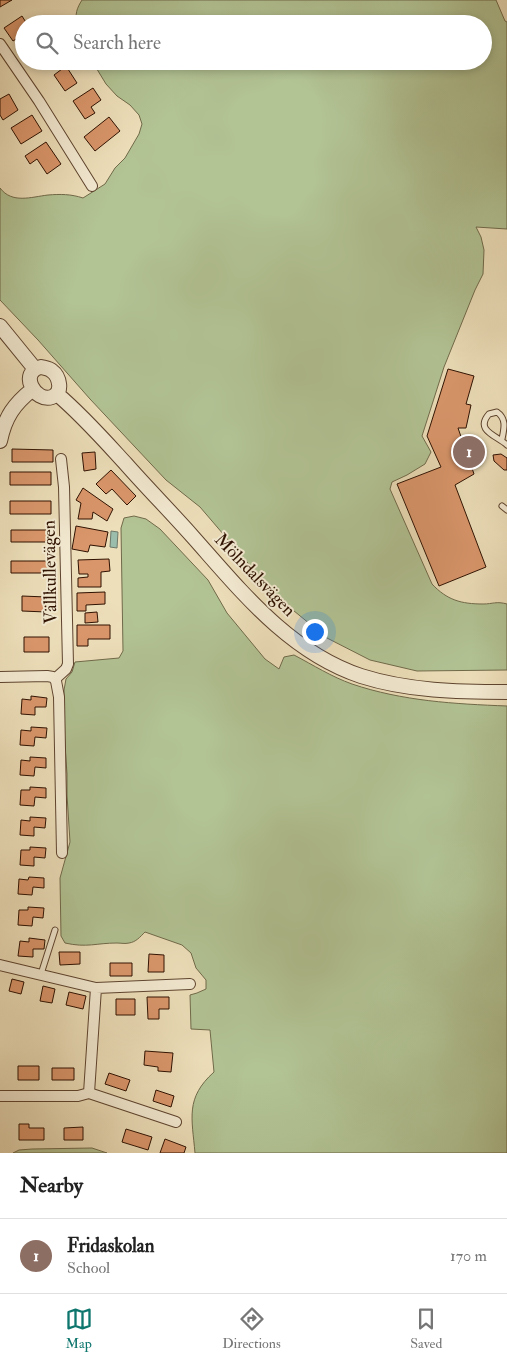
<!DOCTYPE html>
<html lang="en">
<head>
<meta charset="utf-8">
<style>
  :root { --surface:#fff; --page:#f6f6f6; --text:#222; --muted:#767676; --line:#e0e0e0; --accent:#0f766e }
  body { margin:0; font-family:"IM FELL Double Pica",serif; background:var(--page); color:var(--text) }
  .you { position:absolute; left:314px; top:631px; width:18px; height:18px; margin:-12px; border:4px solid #fff; border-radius:50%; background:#1a73e8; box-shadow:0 0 0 8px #1a73e833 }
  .badge { display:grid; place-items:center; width:32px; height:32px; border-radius:50%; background:var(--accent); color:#fff; font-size:16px; font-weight:700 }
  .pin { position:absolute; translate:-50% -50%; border:2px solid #fff; box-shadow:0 1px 5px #0006 }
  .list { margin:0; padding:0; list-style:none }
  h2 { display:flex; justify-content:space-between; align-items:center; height:65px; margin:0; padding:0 20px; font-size:21px }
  h2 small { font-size:16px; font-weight:400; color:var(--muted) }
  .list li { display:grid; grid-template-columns:32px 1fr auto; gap:15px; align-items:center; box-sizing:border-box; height:75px; padding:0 20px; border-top:1px solid var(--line) }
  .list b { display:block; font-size:19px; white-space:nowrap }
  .list p { margin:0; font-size:16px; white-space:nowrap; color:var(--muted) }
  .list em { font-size:16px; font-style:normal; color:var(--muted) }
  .icon { flex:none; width:28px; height:28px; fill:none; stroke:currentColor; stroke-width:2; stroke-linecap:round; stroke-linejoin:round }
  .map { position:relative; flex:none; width:507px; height:1153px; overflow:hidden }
  .search { position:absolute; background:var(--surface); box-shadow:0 2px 8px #0003; left:15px; right:15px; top:15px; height:55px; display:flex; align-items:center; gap:12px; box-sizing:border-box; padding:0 18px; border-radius:28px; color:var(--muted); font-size:19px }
  .sheet { height:140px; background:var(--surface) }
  nav { display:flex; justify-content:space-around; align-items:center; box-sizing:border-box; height:70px; border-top:1px solid var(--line); background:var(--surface); font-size:14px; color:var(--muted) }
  nav a { display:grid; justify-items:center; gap:2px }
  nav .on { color:var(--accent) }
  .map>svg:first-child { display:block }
  .green { fill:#b2c394; stroke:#706a4a }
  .water { fill:#9abdac; stroke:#6f7868 }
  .building { fill:#da966b; stroke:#2e1101 }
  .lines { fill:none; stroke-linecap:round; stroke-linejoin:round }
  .service-casing { stroke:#5e442f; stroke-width:7 }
  .minor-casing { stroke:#5e442f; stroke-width:12 }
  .tertiary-casing { stroke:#5e442f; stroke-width:16 }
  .service { stroke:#f3ead2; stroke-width:5 }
  .minor { stroke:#f3ead2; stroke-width:10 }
  .tertiary { stroke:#f3ead2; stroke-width:14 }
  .labels { text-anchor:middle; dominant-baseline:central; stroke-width:4; stroke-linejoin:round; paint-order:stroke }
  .street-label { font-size:18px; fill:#2e1101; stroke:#f3ead2 }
</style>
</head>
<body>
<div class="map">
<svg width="507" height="1153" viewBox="0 0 507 1153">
  <rect width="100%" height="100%" fill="#eddfba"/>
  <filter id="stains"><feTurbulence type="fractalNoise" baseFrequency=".004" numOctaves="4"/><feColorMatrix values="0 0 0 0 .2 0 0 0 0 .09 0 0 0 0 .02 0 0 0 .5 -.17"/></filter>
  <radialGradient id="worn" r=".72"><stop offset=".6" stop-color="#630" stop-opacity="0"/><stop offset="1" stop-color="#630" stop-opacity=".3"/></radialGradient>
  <path class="green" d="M82 0H496L505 21 507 22V229L476 227 481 237 484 250 483 274 475 290 444 367 422 436 431 452 425 464 407 475 392 482 390 489 432 584C447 600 461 604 483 604 493 604 496 601 507 604V670L417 671 370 660 327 638 277 597 200 507 166 480 90 399 38 340 0 300V188C12 204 31 197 48 195 60 194 71 194 83 198L105 184 115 168 125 158 139 134 142 124 139 115 130 105 117 96 106 84 92 61H483V24H78C74 15 77 8 82 0Z
    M134 516 146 519 160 529 208 580 227 613 265 659 279 669 284 657 294 655C313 665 332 677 352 684 402 701 455 704 507 706V1153H195C192 1118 185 1098 214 1072L210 1030 191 1029 190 995 197 993 206 989V980L196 968 191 953 182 945 145 932C140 937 136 942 129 943 125 944 121 943 117 943 96 943 87 948 65 943L61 936 60 878 70 842 67 795V774L64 730V690L66 679 72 672 75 662 119 658 123 651 121 528 124 518Z
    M92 1148 107 1153H13L19 1150 32 1149Z"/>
  <path class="water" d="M111 531 118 532 117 548 110 547Z"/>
  <path class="building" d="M0 0H12L0 7Z
    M22 16 27 24H24V34L13 41 4 28Z
    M66 66 77 83 65 91 54 75Z
    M93 88 101 100 91 107 95 113 85 119 73 101Z
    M9 94 18 110 3 120 0 115V99Z
    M32 115 42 131 21 144 11 128Z
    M109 117 120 131 95 151 84 137Z
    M46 142 61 164 47 174 37 159 30 164 25 156Z
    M448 369 474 376 466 404 471 405 466 428H458L474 474 455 485 486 567 439 586 397 484 441 467 427 436Z
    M12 449 53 450V462H12Z
    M95 452 96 469 84 471 82 453Z
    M501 454 507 458V470H504L494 461 493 455Z
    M111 470 136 496 127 505 112 489 106 494 96 484Z
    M10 472H51V485H10Z
    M83 488 113 509 107 521 93 512 92 519H78L81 503 76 500Z
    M10 501H51V514H10Z
    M76 526 108 532 105 547 90 545 88 552 72 549Z
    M11 530H52V542H11Z
    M109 559 110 571 101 572V587H78V578L88 577V574H79L78 560Z
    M11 561H52V573H11Z
    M105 592V604L86 605V611H77V593Z
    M22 596 46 597V612L22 611Z
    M97 612 98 622 85 623V613Z
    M77 625H110V639H88V646H77Z
    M24 637H49V652H24Z
    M31 696 47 698 46 707H35V715L21 714 22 699 31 700Z
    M31 727 47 728 46 738 35 737 34 746 20 745 21 730 31 731Z
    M30 757 46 758V768L35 767 34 776 20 775 21 760 30 761Z
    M30 787 46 788V798L35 797 34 806 20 805 21 790H30Z
    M30 817 46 818 45 828 34 827V836L20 835 21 820 30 821Z
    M30 847 46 848 45 858 34 857V866L20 865 21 850H30Z
    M29 877 44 878V888L33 887 32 895 18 894 19 879 28 880Z
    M28 907 44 908 43 918 33 917 32 926 18 925 19 910H28Z
    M29 938 45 940 44 949H33V957L18 956 20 941 29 942Z
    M59 952H80V964L60 965Z
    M149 954 164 955V972H148Z
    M110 963H132V976H110Z
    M12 979 24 982 21 994 9 991Z
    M43 986 55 989 52 1003 40 1001Z
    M69 992 86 996 83 1009 66 1005Z
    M147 997H169V1009H159V1019H148Z
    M116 999H135V1015H116Z
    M145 1051 173 1053 171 1072 158 1071V1067L144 1065Z
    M18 1066H39V1080H18Z
    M52 1068H74V1080H52Z
    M109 1073 130 1080 126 1091 105 1084Z
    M156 1090 174 1096 171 1107 153 1101Z
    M19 1124H29V1128H44V1140H19Z
    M83 1127V1140H64V1128Z
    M126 1129 152 1137 148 1150 122 1142Z
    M165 1139 186 1147 184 1153H160Z"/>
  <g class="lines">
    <defs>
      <path id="service" d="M502 439C504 429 507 419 497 412L489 414C474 431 498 436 507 445
        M502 506 507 510
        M41 974 55 930"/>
      <path id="minor" d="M0 44 39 101 92 186
        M0 677 47 676 53 677 56 681 59 697 62 853
        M55 679 66 669 68 664 64 487 61 459
        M0 965 96 988 190 984
        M89 1093 96 988
        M0 1096H78L89 1093 176 1122"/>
      <path id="tertiary" d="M0 326 35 369
        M41 367C45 368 49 368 52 371 59 376 64 393 52 397 35 403 18 372 41 367Z
        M57 394C82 415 104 440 126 464 148 489 171 512 193 537 241 591 289 652 361 676 408 691 458 692 507 692
        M0 441C5 417 14 404 33 389"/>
    </defs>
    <use href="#service" class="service-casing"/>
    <use href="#minor" class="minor-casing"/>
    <use href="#tertiary" class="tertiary-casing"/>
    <use href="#service" class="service"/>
    <use href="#minor" class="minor"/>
    <use href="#tertiary" class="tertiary"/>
  </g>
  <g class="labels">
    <g class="street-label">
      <text transform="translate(50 572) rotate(-91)">Vällkullevägen</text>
      <text transform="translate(255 575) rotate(46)">Mölndalsvägen</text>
    </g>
  </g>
  <rect width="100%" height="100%" filter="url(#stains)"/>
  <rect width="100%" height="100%" fill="url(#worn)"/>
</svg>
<div class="you"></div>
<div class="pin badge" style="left:469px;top:452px;background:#8d6e63">1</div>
<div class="search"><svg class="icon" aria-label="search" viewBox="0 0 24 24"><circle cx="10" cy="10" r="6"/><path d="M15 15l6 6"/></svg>Search here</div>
</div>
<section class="sheet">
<h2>Nearby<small></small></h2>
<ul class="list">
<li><span class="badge" style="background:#8d6e63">1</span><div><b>Fridaskolan</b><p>School</p></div><em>170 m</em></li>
</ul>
</section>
<nav>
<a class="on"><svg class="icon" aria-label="map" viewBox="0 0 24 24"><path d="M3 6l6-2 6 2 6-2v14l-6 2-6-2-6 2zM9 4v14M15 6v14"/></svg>Map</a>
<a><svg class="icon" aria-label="directions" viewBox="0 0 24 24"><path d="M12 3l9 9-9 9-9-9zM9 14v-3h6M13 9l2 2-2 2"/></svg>Directions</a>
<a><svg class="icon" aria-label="saved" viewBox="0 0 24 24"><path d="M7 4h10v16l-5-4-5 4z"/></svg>Saved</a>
</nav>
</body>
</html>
